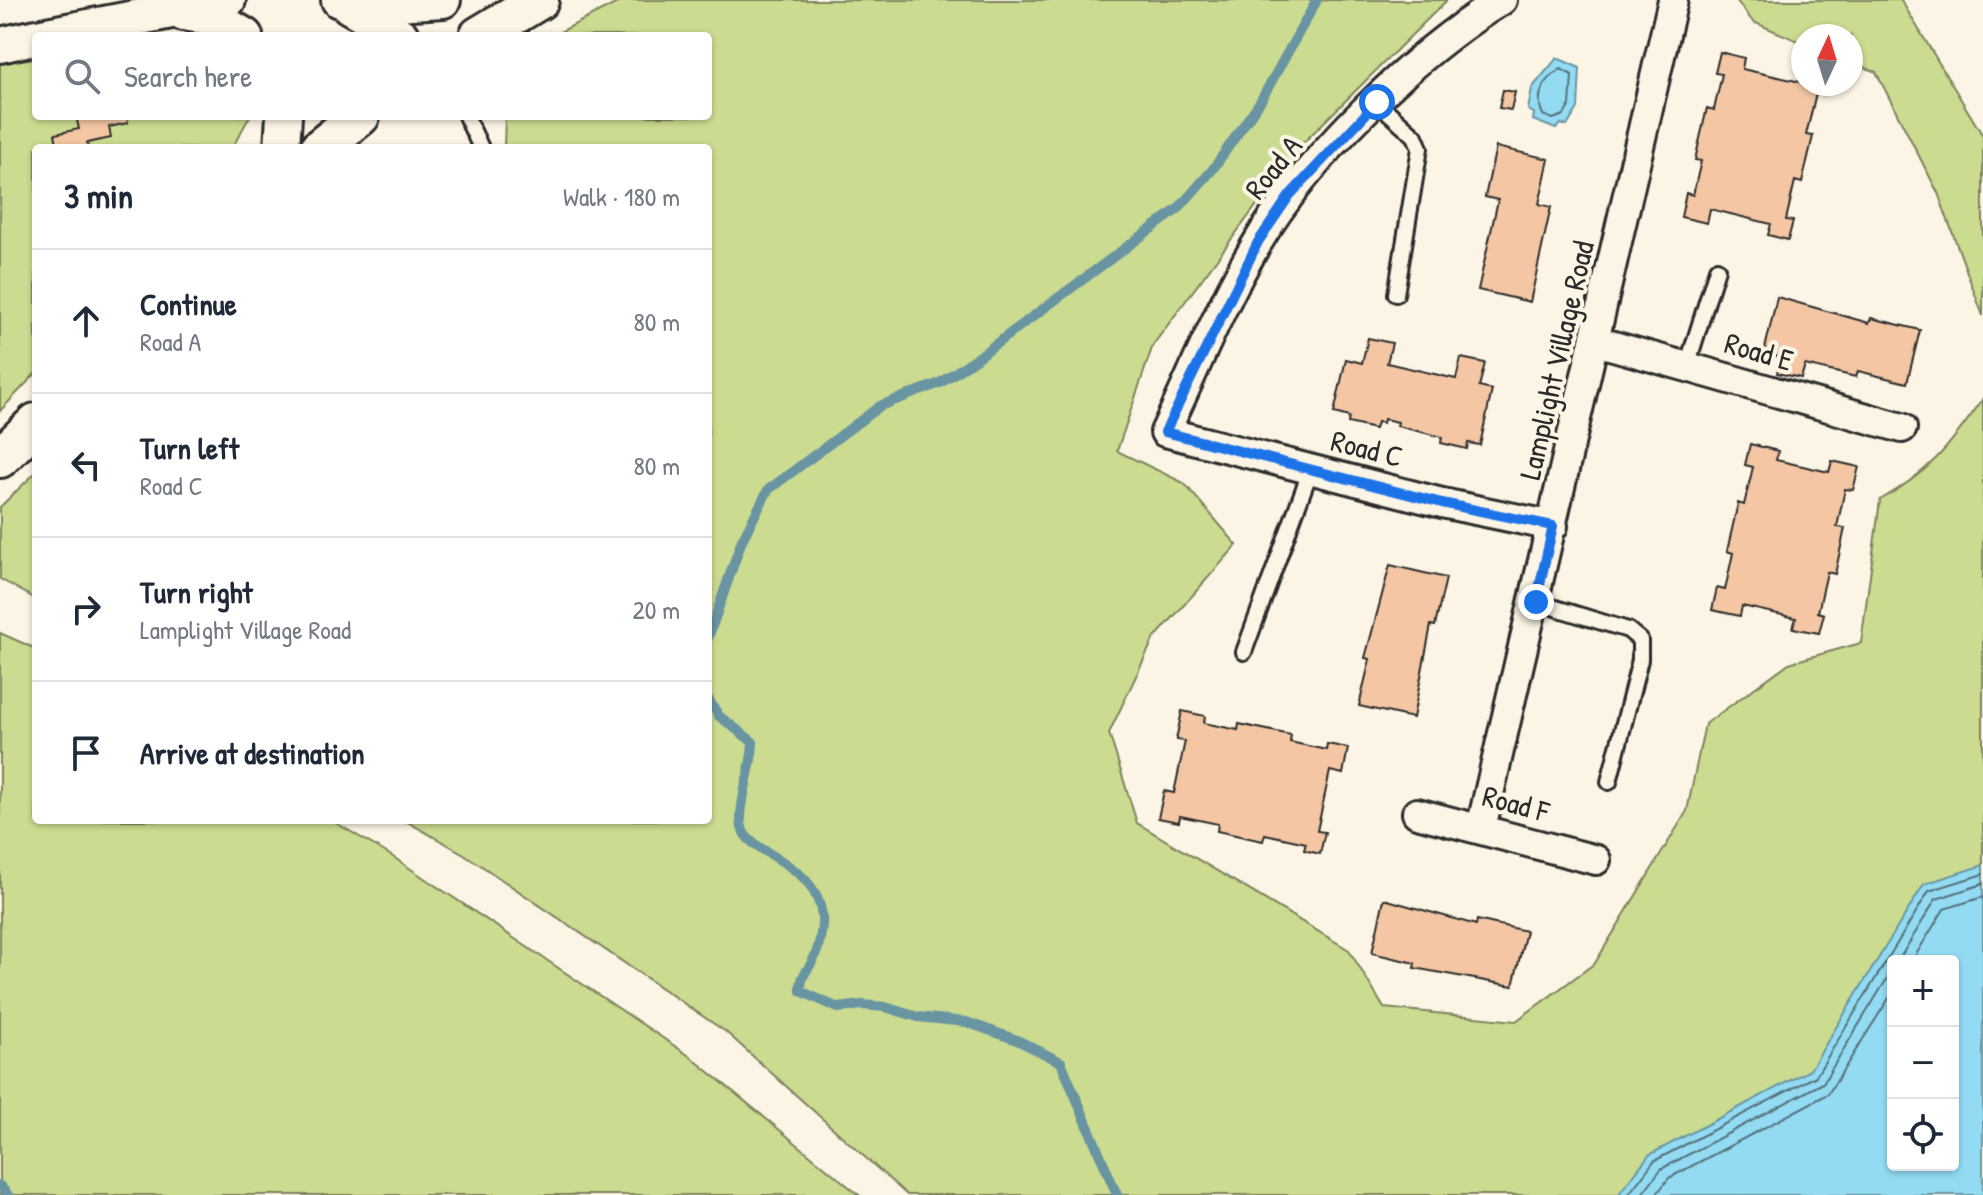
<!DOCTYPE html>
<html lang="en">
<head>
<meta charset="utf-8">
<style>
  :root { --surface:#fff; --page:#f6f6f7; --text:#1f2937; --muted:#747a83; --line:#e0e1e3 }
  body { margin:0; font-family:"Patrick Hand",sans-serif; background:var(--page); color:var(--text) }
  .controls { position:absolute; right:24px; bottom:24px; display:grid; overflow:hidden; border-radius:8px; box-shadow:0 2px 6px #0004 }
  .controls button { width:72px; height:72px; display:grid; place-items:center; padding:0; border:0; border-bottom:2px solid var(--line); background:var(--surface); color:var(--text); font:40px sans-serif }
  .compass { position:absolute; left:1791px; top:24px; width:72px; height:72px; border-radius:50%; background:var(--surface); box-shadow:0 2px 6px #0004; rotate:4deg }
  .stop { position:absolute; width:24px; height:24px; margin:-18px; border:6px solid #1a73e8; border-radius:50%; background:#fff }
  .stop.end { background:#1a73e8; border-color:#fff; box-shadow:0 2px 8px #0008 }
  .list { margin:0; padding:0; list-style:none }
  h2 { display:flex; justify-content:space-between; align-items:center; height:104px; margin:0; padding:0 32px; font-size:34px }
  h2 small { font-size:26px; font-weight:400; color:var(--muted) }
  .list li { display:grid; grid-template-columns:52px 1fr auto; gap:24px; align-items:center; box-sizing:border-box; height:144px; padding:0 32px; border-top:2px solid var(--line) }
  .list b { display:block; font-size:30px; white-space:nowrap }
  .list p { margin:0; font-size:26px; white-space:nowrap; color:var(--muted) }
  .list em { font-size:26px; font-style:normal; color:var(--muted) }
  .icon { flex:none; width:44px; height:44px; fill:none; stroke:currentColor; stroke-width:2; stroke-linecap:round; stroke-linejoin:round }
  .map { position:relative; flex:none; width:1983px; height:1195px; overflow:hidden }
  .search { position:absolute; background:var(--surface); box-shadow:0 2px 6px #0004; left:32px; top:32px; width:680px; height:88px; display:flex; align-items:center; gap:20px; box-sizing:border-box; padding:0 28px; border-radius:8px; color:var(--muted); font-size:30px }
  .panel { position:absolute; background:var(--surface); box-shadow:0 2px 6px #0004; left:32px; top:144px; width:680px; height:680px; border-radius:8px }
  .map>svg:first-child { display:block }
  .green { fill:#cbdb8f; stroke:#7b835d; stroke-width:2 }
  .water { fill:#92dbf3; stroke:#6995a3; stroke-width:2; fill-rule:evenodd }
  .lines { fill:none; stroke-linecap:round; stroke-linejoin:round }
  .shore { stroke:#54717b; stroke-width:2 }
  .stream { stroke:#6995a3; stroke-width:10 }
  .building { fill:#f4c6a3; stroke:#2b2b2b; stroke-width:2 }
  .service-casing { stroke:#2b2b2b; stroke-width:20 }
  .minor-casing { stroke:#2b2b2b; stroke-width:34 }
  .tertiary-casing { stroke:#2b2b2b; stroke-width:40 }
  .secondary-casing { stroke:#2b2b2b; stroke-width:44 }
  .service { stroke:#fcf5e5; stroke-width:14 }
  .minor { stroke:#fcf5e5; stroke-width:28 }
  .tertiary { stroke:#fcf5e5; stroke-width:34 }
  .secondary { stroke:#fcf5e5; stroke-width:38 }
  .route { stroke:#1a73e8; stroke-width:10 }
  .labels { text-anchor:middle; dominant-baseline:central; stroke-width:8; stroke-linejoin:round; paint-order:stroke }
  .street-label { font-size:30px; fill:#2b2b2b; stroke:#fcf5e5 }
</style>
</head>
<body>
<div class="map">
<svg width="1983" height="1195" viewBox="0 0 1983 1195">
  <rect width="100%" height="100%" fill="#fcf5e5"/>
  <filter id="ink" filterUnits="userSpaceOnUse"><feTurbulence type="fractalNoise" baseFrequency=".0125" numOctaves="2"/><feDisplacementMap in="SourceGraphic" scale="16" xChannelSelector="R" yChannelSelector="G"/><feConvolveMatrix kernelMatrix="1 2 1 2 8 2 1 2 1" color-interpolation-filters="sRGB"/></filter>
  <g filter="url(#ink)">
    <path class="green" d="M623 0H1447L1302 144 1153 345 1117 451 1184 483 1237 545 1153 640 1109 733 1137 823 1349 950 1384 1008 1516 1021 1595 963 1687 811 1705 724 1789 663 1861 643 1880 500C1932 471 1949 446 1983 399V943L1893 961 1756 1195H907L726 1032 464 854 404 820H708V148H504L505 116H708V36H552Z
      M1736 0H1901L1983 136V316L1938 193 1876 72 1851 62V36H1803V43L1753 22Z
      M36 58V116H250L232 148H36V373L0 411V63Z
      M36 472V599L0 579V507Z
      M0 633 36 649V820H331L390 855 691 1057 859 1195H0Z"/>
    <path class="water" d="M1557 58 1580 68 1578 108 1567 126 1561 124 1556 129 1533 120 1534 113 1528 110 1532 88Z
      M1983 865V1195H1618L1649 1155 1810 1070 1924 884ZM1893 961H1953V1165H1893Z"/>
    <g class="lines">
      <path class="shore" d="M1561 69 1572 75 1570 105 1564 115 1553 119 1543 115C1534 96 1544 80 1561 69Z
        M1898 961 1936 899 1983 884
        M1912 961 1944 909 1983 897
        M1628 1195 1654 1161 1816 1076 1929 891 1983 874
        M1641 1195 1661 1169 1823 1083 1893 969
        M1656 1195 1669 1178 1828 1094 1893 992"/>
      <path class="stream" d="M708 638 742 540 768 490 880 406 940 383 981 355 1178 209 1213 169 1261 100 1317 0
        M708 699 719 716 753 742C753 766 737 806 742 828 749 855 815 860 822 916 823 926 819 949 814 958 808 971 800 975 801 991L838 1008 862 1005 885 1007 918 1017 966 1022 1017 1040 1061 1062 1117 1195
        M0 1186 8 1195"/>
    </g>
    <path class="building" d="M1720 52 1744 58 1742 69 1801 82 1803 73V84H1824L1822 95 1816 94 1806 135 1813 136 1802 183 1795 181 1786 220 1793 221 1788 240 1768 235 1771 224 1710 209 1707 223 1681 217 1686 193 1693 195 1701 161 1695 160 1707 108 1714 110 1722 74 1715 73Z
      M1503 90 1515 92 1511 110 1499 108Z
      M76 116H127L128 123 109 127 111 138 87 143 88 148H58L55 134 79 129Z
      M1496 147 1549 159 1539 204 1551 207 1530 302 1478 290 1498 200 1485 197Z
      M1777 297 1869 323 1871 318 1920 330 1907 383 1858 371 1856 377 1805 365 1801 378 1777 373 1781 357 1764 353Z
      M1368 338 1392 343 1387 363 1456 379 1461 358 1485 363 1479 387 1492 390 1480 445 1468 443 1467 449 1441 443 1442 437 1397 426 1398 422 1384 419 1383 423 1377 422 1375 429 1348 423 1349 417 1334 413 1346 359 1362 363Z
      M1750 444 1778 451 1776 460 1829 472 1832 461 1859 467 1853 490 1845 489 1837 527 1845 528 1835 574 1827 572 1818 612 1824 614 1819 633 1793 628 1796 618 1742 606 1740 616 1712 610 1717 588 1725 590 1733 553 1727 551 1738 503 1744 505 1753 467 1745 465Z
      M1390 565 1446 578 1435 626 1431 625 1413 718 1359 706 1370 659 1365 658Z
      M1182 711 1205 716 1204 723 1238 730 1239 724 1291 735 1290 742 1326 750 1327 744 1348 748 1343 774 1330 771 1317 831 1325 832 1320 854 1304 850 1306 843 1265 834 1263 841 1217 831 1218 824 1180 816 1179 822 1158 818 1164 791 1174 793 1185 741 1176 740Z
      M1384 899 1476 925 1477 920 1526 931 1513 986 1414 968 1415 963 1372 953Z"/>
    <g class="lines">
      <defs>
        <path id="service" d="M1377 102 1415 136 1420 148 1396 294
          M466 116 481 148
          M1687 366 1717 269
          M1536 602 1628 630 1640 640V660L1609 782
          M1244 652 1311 469"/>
        <path id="minor" d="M1502 0C1416 52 1308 157 1256 245 1221 304 1195 369 1165 432L1442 503 1553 526
          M1596 341 1902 428
          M1417 813 1596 860
          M1481 828 1673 0"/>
        <path id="tertiary" d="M339 0 381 4 443 0
          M349 6 401 36
          M183 13 215 18 245 36
          M42 36 228 0
          M0 45 36 37
          M282 148 284 116"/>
        <path id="secondary" d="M479 36 539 0
          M320 148 360 116
          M0 458 36 423"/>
      </defs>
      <use href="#service" class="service-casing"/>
      <use href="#minor" class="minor-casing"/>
      <use href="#tertiary" class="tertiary-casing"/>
      <use href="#secondary" class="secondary-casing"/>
      <use href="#service" class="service"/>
      <use href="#minor" class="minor"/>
      <use href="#tertiary" class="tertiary"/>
      <use href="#secondary" class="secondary"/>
    </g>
  </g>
  <g class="lines" filter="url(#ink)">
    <path class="route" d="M1377 102 1290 195 1258 242 1165 432 1442 503 1553 526 1536 602"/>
  </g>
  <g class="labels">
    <g class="street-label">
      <text transform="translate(1273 167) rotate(-51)">Road A</text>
      <text transform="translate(1759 351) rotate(16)">Road E</text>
      <text transform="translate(1556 360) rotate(-77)">Lamplight Village Road</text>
      <text transform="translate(1367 448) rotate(14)">Road C</text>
      <text transform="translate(1516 803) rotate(15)">Road F</text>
    </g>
  </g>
</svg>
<div class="controls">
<button>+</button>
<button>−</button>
<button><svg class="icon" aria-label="locate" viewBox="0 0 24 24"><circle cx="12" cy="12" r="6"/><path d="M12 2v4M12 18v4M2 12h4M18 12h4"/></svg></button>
</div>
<svg class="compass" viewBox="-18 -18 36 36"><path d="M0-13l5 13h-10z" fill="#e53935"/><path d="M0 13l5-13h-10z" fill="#747a83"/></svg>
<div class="stop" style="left:1377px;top:102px"></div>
<div class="stop end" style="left:1536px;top:602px"></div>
<div class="search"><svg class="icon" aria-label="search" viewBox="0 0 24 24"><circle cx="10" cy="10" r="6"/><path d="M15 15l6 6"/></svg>Search here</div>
<section class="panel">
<h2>3 min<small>Walk · 180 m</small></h2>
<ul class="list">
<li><svg class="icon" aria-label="ahead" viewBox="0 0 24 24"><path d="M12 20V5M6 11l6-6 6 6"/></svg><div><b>Continue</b><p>Road A</p></div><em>80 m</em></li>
<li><svg class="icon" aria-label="left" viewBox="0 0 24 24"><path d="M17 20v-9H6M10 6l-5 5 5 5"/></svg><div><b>Turn left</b><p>Road C</p></div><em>80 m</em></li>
<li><svg class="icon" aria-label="right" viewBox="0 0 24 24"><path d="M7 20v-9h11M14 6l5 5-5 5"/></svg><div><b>Turn right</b><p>Lamplight Village Road</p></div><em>20 m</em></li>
<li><svg class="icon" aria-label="arrive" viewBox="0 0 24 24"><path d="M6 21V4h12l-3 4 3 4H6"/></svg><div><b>Arrive at destination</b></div></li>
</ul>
</section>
</div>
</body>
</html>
